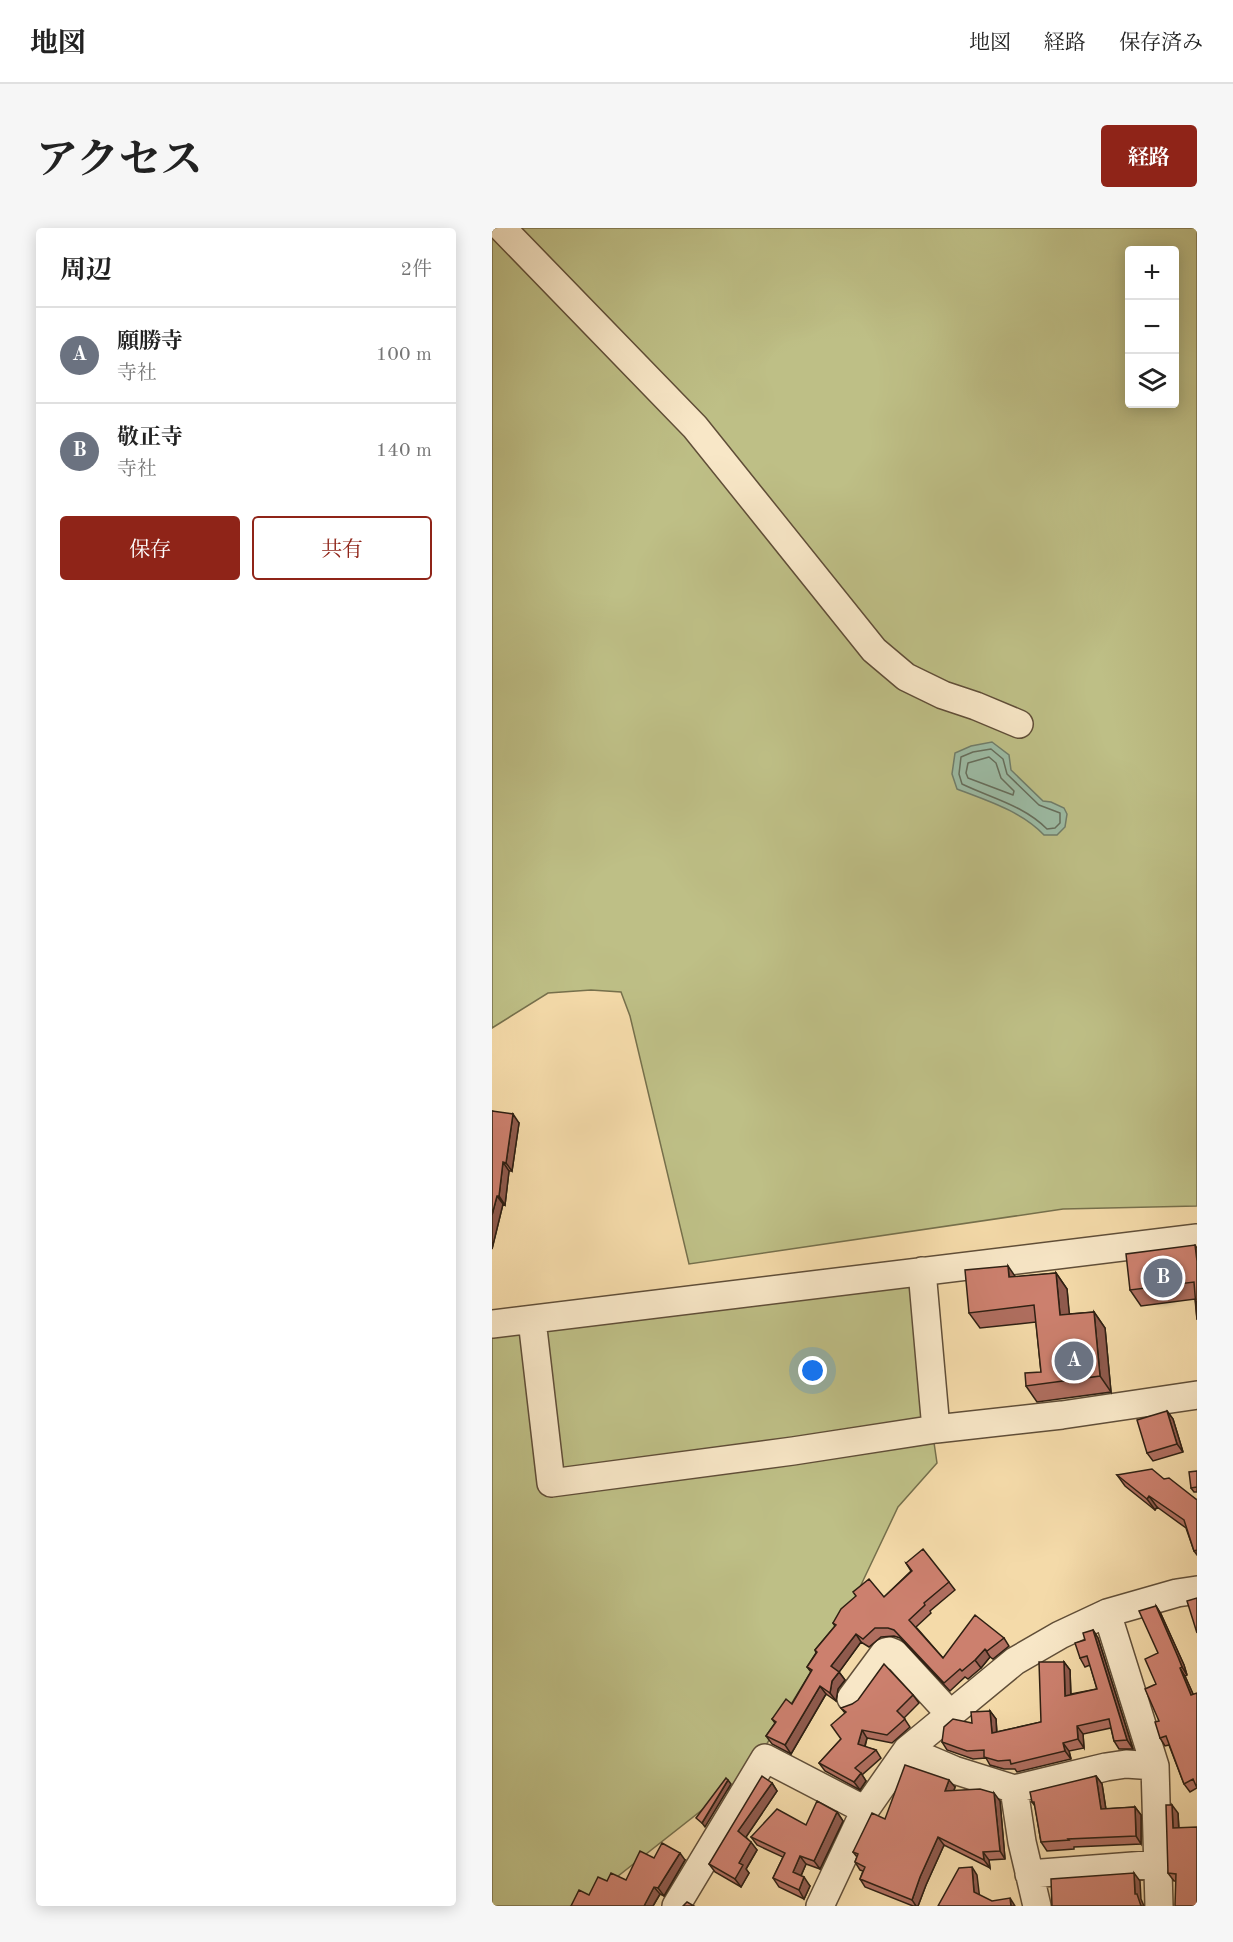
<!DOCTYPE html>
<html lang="ja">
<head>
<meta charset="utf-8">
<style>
  :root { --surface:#fff; --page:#f6f6f6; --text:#222; --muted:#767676; --line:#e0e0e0; --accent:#8f2418 }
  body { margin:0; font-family:"Old Standard TT","Noto Serif JP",serif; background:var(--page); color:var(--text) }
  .controls { position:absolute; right:18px; top:18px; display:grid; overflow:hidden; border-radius:6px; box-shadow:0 3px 15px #0003 }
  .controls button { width:54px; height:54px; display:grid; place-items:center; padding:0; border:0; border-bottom:2px solid var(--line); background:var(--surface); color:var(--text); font:30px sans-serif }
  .you { position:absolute; left:321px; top:1143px; width:21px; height:21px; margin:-15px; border:4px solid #fff; border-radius:50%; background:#1a73e8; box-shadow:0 0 0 9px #1a73e833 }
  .badge { display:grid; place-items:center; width:39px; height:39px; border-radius:50%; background:var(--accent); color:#fff; font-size:20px; font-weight:700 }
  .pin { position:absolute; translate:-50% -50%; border:3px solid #fff; box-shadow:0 2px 6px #0006 }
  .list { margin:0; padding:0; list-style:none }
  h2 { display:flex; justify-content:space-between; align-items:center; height:78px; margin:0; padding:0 24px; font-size:26px }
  h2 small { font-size:20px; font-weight:400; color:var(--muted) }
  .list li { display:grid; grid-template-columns:39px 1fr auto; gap:18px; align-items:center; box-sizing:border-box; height:96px; padding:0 24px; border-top:2px solid var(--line) }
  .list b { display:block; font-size:22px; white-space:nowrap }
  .list p { margin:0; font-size:20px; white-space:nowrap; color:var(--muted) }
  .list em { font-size:20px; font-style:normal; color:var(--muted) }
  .actions { display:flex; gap:12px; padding:18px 24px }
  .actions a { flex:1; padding:14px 0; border:2px solid var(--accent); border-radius:6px; text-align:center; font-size:21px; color:var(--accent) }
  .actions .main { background:var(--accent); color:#fff }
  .icon { flex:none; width:33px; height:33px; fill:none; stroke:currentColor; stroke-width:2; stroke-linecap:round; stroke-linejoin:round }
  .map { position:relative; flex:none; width:705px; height:1678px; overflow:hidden; border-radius:6px }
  header { display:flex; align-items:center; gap:36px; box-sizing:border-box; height:84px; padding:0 30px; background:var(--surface); border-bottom:2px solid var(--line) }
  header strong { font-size:28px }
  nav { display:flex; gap:33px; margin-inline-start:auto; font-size:21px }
  .intro { display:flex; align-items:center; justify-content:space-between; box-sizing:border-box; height:144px; padding:0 36px }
  h1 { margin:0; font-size:42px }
  .button { padding:15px 27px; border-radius:6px; background:var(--accent); color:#fff; font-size:21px; font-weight:700 }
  main { display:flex; gap:36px; padding:0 36px }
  aside { flex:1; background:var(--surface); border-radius:6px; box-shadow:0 3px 15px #0003 }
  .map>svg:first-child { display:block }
  .green { fill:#bebf86; stroke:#76704c; stroke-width:1.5; fill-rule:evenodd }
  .water { fill:#9cbba4; stroke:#707d6a; stroke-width:1.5 }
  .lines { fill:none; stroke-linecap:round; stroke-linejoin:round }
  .shore { stroke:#666e5c; stroke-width:1.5 }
  .minor-casing { stroke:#604e38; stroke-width:30 }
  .minor { stroke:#f8e7c7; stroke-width:27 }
  .wall { fill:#af6e5f; stroke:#2f2013; stroke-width:1.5 }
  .shaded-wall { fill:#8f5a4d; stroke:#2f2013; stroke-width:1.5 }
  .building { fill:#cc806e; stroke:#2f2013; stroke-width:1.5 }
</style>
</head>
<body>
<header>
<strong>地図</strong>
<nav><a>地図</a><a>経路</a><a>保存済み</a></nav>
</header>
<div class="intro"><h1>アクセス</h1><a class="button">経路</a></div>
<main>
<aside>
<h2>周辺<small>2件</small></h2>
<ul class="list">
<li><span class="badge" style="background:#6b7280">A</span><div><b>願勝寺</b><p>寺社</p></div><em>100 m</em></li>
<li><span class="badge" style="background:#6b7280">B</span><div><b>敬正寺</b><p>寺社</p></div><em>140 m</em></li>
</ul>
<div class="actions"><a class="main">保存</a><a>共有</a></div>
</aside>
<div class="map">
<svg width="705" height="1678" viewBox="0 0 705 1678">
  <rect width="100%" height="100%" fill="#f4daa9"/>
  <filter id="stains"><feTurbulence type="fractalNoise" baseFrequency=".00333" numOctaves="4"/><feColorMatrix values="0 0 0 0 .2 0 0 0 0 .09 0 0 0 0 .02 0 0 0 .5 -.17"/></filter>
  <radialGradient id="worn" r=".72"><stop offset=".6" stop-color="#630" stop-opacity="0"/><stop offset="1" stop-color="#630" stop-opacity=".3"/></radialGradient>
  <path class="green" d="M0 0H705V978L571 981 197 1036 138 788 129 764 99 762 56 765 0 800ZM638 22H682V176H638Z
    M417 1045 445 1235 406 1279 359 1378 257 1545 88 1678H0V1106Z"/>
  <path class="water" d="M500 514 517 527 519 542 551 573 559 574 572 580 575 586 573 599 565 607H552C529 583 496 573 465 561L460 546 463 525 479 518Z"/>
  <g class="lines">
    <path class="shore" d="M499 521 511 531 515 546 547 577 568 585V595L563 600 555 601C531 577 499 570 470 556L467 546 469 529 481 524Z
      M497 529 504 535 509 550 522 563 521 567 476 550 474 545 476 535Z"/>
    <defs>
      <path id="minor" d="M10 0 203 199 382 422 414 449 451 467 484 478 527 496
        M430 1043 444 1201
        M40 1092 59 1255 301 1223 444 1201 570 1187 705 1167
        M0 1096 705 1010
        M615 1385 663 1538
        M359 1470 393 1424 397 1423 402 1425 458 1486
        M415 1522 462 1542 522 1561 614 1539 634 1536 663 1538 667 1678
        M522 1561 530 1614 545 1678
        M537 1646 667 1636
        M184 1678 273 1530 373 1582
        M328 1678 373 1582 415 1522 523 1433 568 1407 615 1385 685 1365 705 1362"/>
    </defs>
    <use href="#minor" class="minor-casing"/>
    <use href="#minor" class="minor"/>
  </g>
  <path class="wall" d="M0 883 27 895 20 943H17L13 977 11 976 0 1021Z
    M703 1017 705 1020V1092L703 1071 649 1078 638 1062Z
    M564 1045 575 1061 577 1086 602 1084 613 1100 619 1164 545 1174 534 1158 549 1144 544 1094 488 1100 477 1085 523 1049Z
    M675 1183 681 1191 691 1224 661 1233 655 1225Z
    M705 1243V1264H702L699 1260Z
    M625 1247 672 1251 705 1272V1327L702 1323 694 1300 665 1279 663 1282 633 1258Z
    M414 1335 457 1354 463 1362 438 1383 439 1385 424 1399 451 1430 512 1410 517 1418 501 1431 498 1429 489 1440 476 1451 473 1449 458 1463 408 1410 402 1408 389 1409 377 1419 369 1414 347 1444 353 1452 346 1461 344 1473 334 1466 299 1526 280 1516 274 1508 283 1495 280 1491 300 1476 319 1444 315 1439 324 1425 323 1422 343 1398 341 1395 392 1369 419 1343Z
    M664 1378 669 1386 692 1437 695 1447 693 1448 701 1466 705 1560 698 1564 692 1556 677 1517 673 1518 668 1510 664 1456 666 1425Z
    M601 1402 606 1410 641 1521H627L622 1513 619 1500 591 1506 592 1520 577 1523 579 1531 525 1544 523 1541H512L498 1537 494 1530 481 1531 455 1522 450 1514 498 1483 504 1491 505 1504 549 1494 572 1434 578 1442 579 1466 605 1461 598 1437 593 1439 588 1430 593 1412Z
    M421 1467 427 1475 412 1490 418 1499 400 1515 375 1510 373 1519 384 1522 389 1530 370 1547 374 1553 368 1562 333 1543 327 1535 349 1511 353 1485 349 1480Z
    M604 1548 610 1556 614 1581 643 1579 649 1587V1616L582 1619V1621L555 1623 549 1614 543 1578 540 1574Z
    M280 1555 285 1563 254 1609 265 1622 254 1641 257 1645 249 1659 223 1644 217 1636Z
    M463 1559 462 1563 508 1573 513 1631 497 1632 498 1640 452 1617 434 1657 426 1678H421L373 1659 368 1651 371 1643 368 1642 363 1634 365 1629 361 1624 393 1591Z
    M345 1584 351 1593 328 1641 314 1636 309 1648 318 1658 312 1671 287 1659 281 1650 291 1629 265 1617 259 1609 314 1597Z
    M686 1585 687 1600 684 1653H682L676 1645Z
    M193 1632 172 1668 168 1666 161 1678H79L97 1667 115 1653 134 1652Z"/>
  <path class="shaded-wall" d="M21 886 27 895 20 943 14 935Z
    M11 934 17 943 13 977 7 968Z
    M5 968 11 976 0 1021V987Z
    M516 1038 527 1054 517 1049Z
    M564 1045 575 1061 579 1103 568 1087Z
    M602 1084 613 1100 619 1164 608 1148Z
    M675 1183 681 1191 691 1224 685 1216Z
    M657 1268 665 1279 663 1282 655 1271Z
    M664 1378 669 1386 692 1437 695 1447 690 1439Z
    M601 1402 606 1410 641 1521 635 1512Z
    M364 1406 369 1414 345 1447 339 1438Z
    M493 1421 498 1429 489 1440 483 1432Z
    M572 1434 578 1442 579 1476 573 1468Z
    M688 1440 693 1448 705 1475 699 1467Z
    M347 1444 353 1452 346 1461 344 1473 338 1465 340 1453Z
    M328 1458 334 1466 299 1526 293 1517Z
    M498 1483 504 1491 505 1513 500 1505Z
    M585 1498 591 1506 592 1520 586 1511Z
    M370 1502 375 1510 371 1524 366 1516Z
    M571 1515 577 1523 579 1531 573 1523Z
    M369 1545 374 1553 368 1562 362 1554Z
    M604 1548 610 1556 615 1589 609 1581Z
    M236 1552 239 1556 213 1599 210 1595Z
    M457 1552 463 1559 459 1571 453 1563Z
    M280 1555 285 1563 252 1612 246 1603Z
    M502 1565 508 1573 513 1631 508 1623Z
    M680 1577 686 1585 687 1609 681 1600Z
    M643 1579 649 1587V1616L644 1608Z
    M345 1584 351 1593 328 1641 322 1633Z
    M446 1609 452 1617 434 1657 426 1678H424L420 1672 428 1649Z
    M259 1614 265 1622 254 1641 257 1645 249 1659 243 1651 247 1635Z
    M491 1624 497 1632 498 1640 492 1632Z
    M188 1625 193 1632 172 1668 166 1660Z
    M308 1628 314 1636 307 1652 301 1644Z
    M480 1639 485 1647 488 1672 482 1664Z
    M642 1645 648 1653 649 1671 652 1678H649L643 1666Z
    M312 1649 318 1658 312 1671 307 1662Z
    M162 1659 168 1666 161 1678H152Z
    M518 1670 523 1678H519Z"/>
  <path class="building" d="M0 883 21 886 14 935 11 934 7 968H5L0 987Z
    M703 1017 705 1033V1091L702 1054 638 1062 634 1026Z
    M516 1038 517 1049 564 1045 568 1087 602 1084 608 1148 534 1158 533 1145 549 1144 542 1077 477 1085 473 1042Z
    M675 1183 685 1216 655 1225 645 1192Z
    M660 1241 672 1251 677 1250 705 1272V1322L702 1323 692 1292 657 1268 655 1271 625 1247Z
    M705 1243V1259L699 1260 697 1244Z
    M431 1321 457 1354 432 1375 433 1377 417 1392 451 1430 483 1387 512 1410 495 1423 493 1421 483 1432 470 1443 468 1441 452 1455 402 1402 396 1400H383L371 1411 364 1406 339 1438 347 1444 340 1453 338 1465 328 1458 293 1517 274 1508 284 1494 280 1491 294 1471 300 1476 320 1442 315 1439 325 1424 323 1422 344 1397 341 1395 349 1381 364 1368 361 1364 377 1351 392 1369 420 1343 414 1335Z
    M705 1370V1405L695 1373Z
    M664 1378 686 1429 690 1439 688 1440 699 1467 705 1465V1560L701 1551 692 1556 674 1508 668 1510 663 1494 667 1493 653 1461 664 1456 653 1431 666 1425 647 1383Z
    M601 1402 635 1512 622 1513 617 1491 585 1498 586 1511 571 1515 573 1523 519 1536 518 1532 506 1533 492 1529V1522L475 1523 450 1514 452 1499 461 1491 480 1495 479 1484 498 1483 500 1505 549 1494 547 1434H572L573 1468 605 1461 595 1428 588 1430 583 1415 593 1412 591 1405Z
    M392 1436 421 1467 405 1483 413 1491 395 1507 370 1502 366 1516 384 1522 363 1540 369 1545 362 1554 327 1535 349 1511 339 1497 354 1484 349 1480 360 1476 366 1472Z
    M413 1537 457 1552 453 1563 488 1561 502 1565 508 1623 491 1624 492 1632 446 1609 428 1649 420 1672 368 1651 373 1639 363 1634 366 1626 361 1624 380 1585 393 1591Z
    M270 1548 280 1555 246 1603 259 1614 247 1635 251 1637 243 1651 217 1636Z
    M604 1548 609 1581 643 1579 644 1608 576 1611 577 1612 549 1614 542 1574H540L538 1564Z
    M234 1550 236 1552 210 1595 204 1590Z
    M325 1573 345 1584 322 1633 308 1628 301 1644 312 1649 307 1662 281 1650 293 1625 259 1609 285 1581 314 1597Z
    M674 1577H680L681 1600 705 1599V1678H683L684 1646 676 1645Z
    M170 1615 188 1625 166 1660 162 1659 152 1678H79L87 1662 97 1667 106 1649 115 1653 119 1645 134 1652 148 1623 162 1630Z
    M480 1639 482 1664 500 1673 518 1670 519 1678H446L467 1640Z
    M642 1645 643 1666H645L649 1678H560L559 1651Z
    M195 1674 202 1678H191Z"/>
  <rect width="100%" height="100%" filter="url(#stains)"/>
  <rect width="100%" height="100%" fill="url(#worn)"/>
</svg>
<div class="controls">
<button>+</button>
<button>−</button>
<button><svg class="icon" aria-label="layers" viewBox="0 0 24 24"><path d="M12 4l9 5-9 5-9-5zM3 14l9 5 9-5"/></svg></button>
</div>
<div class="you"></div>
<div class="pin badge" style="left:582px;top:1133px;background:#6b7280">A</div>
<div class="pin badge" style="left:671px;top:1050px;background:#6b7280">B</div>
</div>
</main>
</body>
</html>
